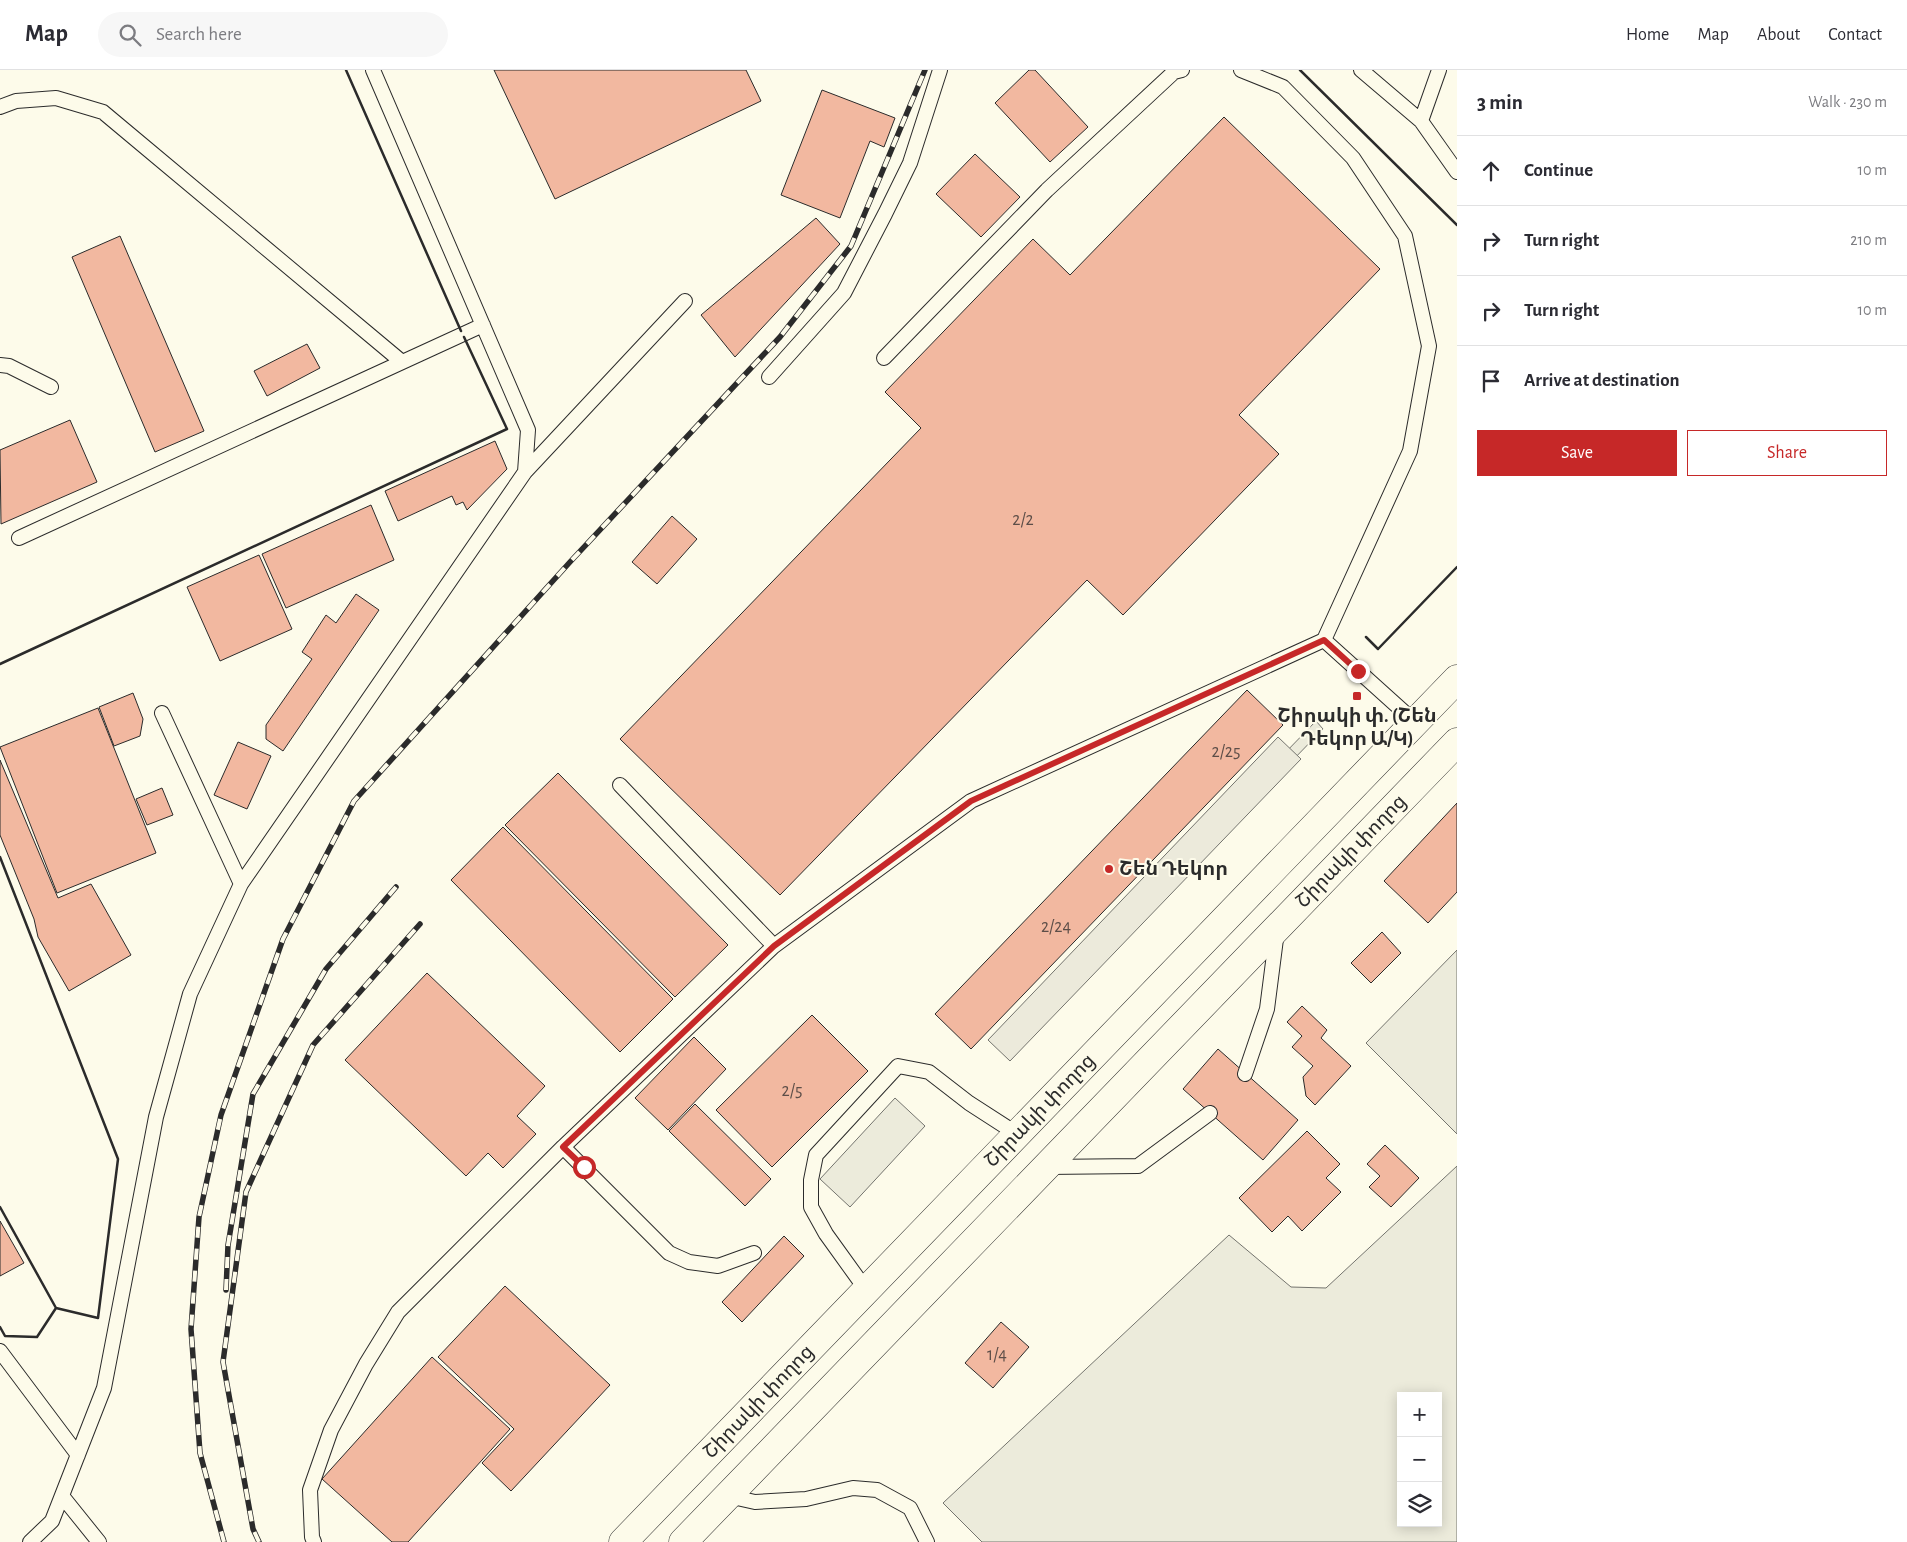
<!DOCTYPE html>
<html lang="en">
<head>
<meta charset="utf-8">
<style>
  :root { --surface:#fff; --page:#f7f7f7; --text:#2b2b33; --muted:#7c7c81; --line:#e1e1e2; --accent:#c62828 }
  body { margin:0; font-family:"Alegreya Sans","Noto Sans Armenian",sans-serif; background:var(--page); color:var(--text) }
  .controls { position:absolute; right:15px; bottom:15px; display:grid; overflow:hidden; border-radius:0px; box-shadow:0 2px 12px #0003 }
  .controls button { width:45px; height:45px; display:grid; place-items:center; padding:0; border:0; border-bottom:1px solid var(--line); background:var(--surface); color:var(--text); font:25px sans-serif }
  .stop { position:absolute; width:15px; height:15px; margin:-11px; border:4px solid #c62828; border-radius:50%; background:#fff }
  .stop.end { background:#c62828; border-color:#fff; box-shadow:0 1px 5px #0008 }
  .list { margin:0; padding:0; list-style:none }
  h2 { display:flex; justify-content:space-between; align-items:center; height:65px; margin:0; padding:0 20px; font-size:21px }
  h2 small { font-size:16px; font-weight:400; color:var(--muted) }
  .list li { display:grid; grid-template-columns:32px 1fr auto; gap:15px; align-items:center; box-sizing:border-box; height:70px; padding:0 20px; border-top:1px solid var(--line) }
  .list b { display:block; font-size:19px; white-space:nowrap }
  .list em { font-size:16px; font-style:normal; color:var(--muted) }
  .actions { display:flex; gap:10px; padding:15px 20px }
  .actions a { flex:1; padding:11px 0; border:1px solid var(--accent); border-radius:0px; text-align:center; font-size:18px; color:var(--accent) }
  .actions .main { background:var(--accent); color:#fff }
  .icon { flex:none; width:28px; height:28px; fill:none; stroke:currentColor; stroke-width:2; stroke-linecap:round; stroke-linejoin:round }
  .map { position:relative; flex:none; width:1457px; height:1472px; overflow:hidden }
  header { display:flex; align-items:center; gap:30px; box-sizing:border-box; height:70px; padding:0 25px; background:var(--surface); border-bottom:1px solid var(--line) }
  header strong { font-size:24px }
  nav { display:flex; gap:28px; margin-inline-start:auto; font-size:18px }
  .search { width:350px; height:45px; background:var(--page); display:flex; align-items:center; gap:12px; box-sizing:border-box; padding:0 18px; border-radius:28px; color:var(--muted); font-size:19px }
  main { display:flex }
  aside { flex:1; background:var(--surface) }
  .map>svg:first-child { display:block }
  .green { fill:#ecebdb; stroke:#74746e; fill-rule:evenodd }
  .parking { fill:#eceadb; stroke:#74746e }
  .building { fill:#f2b8a0; stroke:#2b2b2b }
  .lines { fill:none; stroke-linecap:round; stroke-linejoin:round }
  .lane-casing { stroke:#2b2b2b; stroke-width:16 }
  .highway-casing { stroke:#2b2b2b; stroke-width:29 }
  .lane { stroke:#fdfbea; stroke-width:14 }
  .highway { stroke:#fdfbea; stroke-width:28 }
  .rail-casing { stroke:#2b2b2b; stroke-width:5.5 }
  .rail { stroke:#fdfbea; stroke-width:4; stroke-dasharray:11; stroke-linecap:butt }
  .wall { stroke:#2b2b2b; stroke-width:2.5 }
  .route { stroke:#c62828; stroke-width:6 }
  .poi-dot { fill:#c62828; stroke:#fdfbea; stroke-width:2 }
  .labels { text-anchor:middle; dominant-baseline:central; stroke-width:4; stroke-linejoin:round; paint-order:stroke }
  .number-label { font-size:18px; fill:#5d4e48 }
  .poi-label { font-size:20px; font-weight:bold; fill:#2b2b2b; stroke:#fdfbea }
  .street-label { font-size:20px; fill:#2b2b2b; stroke:#fdfbea }
</style>
</head>
<body>
<header>
<strong>Map</strong>
<div class="search"><svg class="icon" aria-label="search" viewBox="0 0 24 24"><circle cx="10" cy="10" r="6"/><path d="M15 15l6 6"/></svg>Search here</div>
<nav><a>Home</a><a>Map</a><a>About</a><a>Contact</a></nav>
</header>
<main>
<div class="map">
<svg width="1457" height="1472" viewBox="0 0 1457 1472">
  <rect width="100%" height="100%" fill="#fdfbea"/>
  <path class="green" d="M1316 651 1323 659 1219 766 1211 759Z
    M1457 880V1064L1366 973Z
    M895 1028 925 1056 850 1137 820 1109Z
    M1457 1096V1472H982L943 1433 1229 1165 1291 1217 1326 1218ZM1401 1326H1438V1453H1401Z"/>
  <path class="parking" d="M1278 667 1301 689 1010 991 988 970Z"/>
  <path class="building" d="M494 0H746L761 31 555 129Z
    M1029 0H1035L1088 57 1050 92 995 33Z
    M822 20 895 48 884 77 870 71 840 148 781 125Z
    M1224 47 1380 199 1239 345 1279 384 1123 545 1087 510 780 825 620 669 921 358 885 322 1033 169 1070 205Z
    M975 84 1020 127 981 167 936 124Z
    M816 148 840 174 735 287 701 245Z
    M120 166 204 361 155 382 72 187Z
    M307 274 320 298 267 326 254 301Z
    M70 350 97 412 1 454 0 380Z
    M495 371 507 399 467 440 463 432 456 435 452 426 398 451 385 421Z
    M371 435 394 490 286 538 262 484Z
    M672 446 697 469 657 514 632 492Z
    M259 485 292 559 220 591 187 517Z
    M356 524 379 540 283 681 266 669V655L312 589 302 582 326 545 336 553Z
    M1247 620 1283 655 971 979 935 944Z
    M133 623 143 649 140 666 114 676 99 637Z
    M98 638 156 783 57 823 0 677Z
    M238 672 271 686 247 739 214 725Z
    M0 690 58 828 91 814 131 885 69 921 38 867 34 849 0 765Z
    M558 703 728 875 675 927 505 755Z
    M162 718 173 745 147 755 136 729Z
    M1457 733V822L1428 853 1384 811Z
    M503 757 673 929 620 982 451 810Z
    M1382 862 1401 883 1371 913 1351 893Z
    M427 903 545 1016 517 1046 536 1064 503 1098 488 1083 466 1106 345 990Z
    M1302 936 1327 960 1321 968 1351 996 1315 1035 1306 1026 1303 1007 1313 996 1292 977 1302 966 1287 952Z
    M812 945 868 1001 772 1097 716 1040Z
    M694 967 726 999 668 1060 635 1028Z
    M1218 979 1298 1050 1263 1090 1183 1019Z
    M695 1034 771 1109 745 1136 669 1061Z
    M1307 1061 1340 1094 1326 1108 1341 1122 1302 1161 1288 1146 1272 1162 1239 1128Z
    M1385 1075 1419 1108 1391 1137 1369 1117 1380 1106 1367 1094Z
    M0 1151 24 1193 0 1206Z
    M784 1166 804 1186 742 1252 722 1232Z
    M505 1216 610 1315 511 1421 482 1393 514 1359 438 1287Z
    M1001 1252 1029 1277 993 1318 965 1293Z
    M432 1287 510 1359 408 1472H392L322 1409Z"/>
  <g class="lines">
    <defs>
      <path id="lane" d="M1361 0 1421 51 1457 102
        M0 37 16 31 56 28 103 42 402 292
        M1421 51 1439 0
        M884 288 1047 120 1174 2 1182 0
        M0 295 9 296 51 317
        M769 307 844 223 885 144 910 93 940 0
        M525 402 685 231
        M19 468 483 255
        M1324 570 1415 652
        M162 643 241 814
        M620 715 774 876
        M1245 1004 1267 939 1277 861
        M563 1077 669 1183 689 1192 718 1196 754 1183
        M1046 1097 1138 1096 1210 1043
        M867 1221 826 1164 811 1137V1110L816 1085 898 996 929 1002 969 1033 1017 1064
        M0 1281 78 1385
        M62 1426 99 1472
        M728 1426 755 1432 806 1429 853 1418 877 1420 910 1438 927 1472
        M30 1472 52 1451 104 1318 156 1047 190 924 241 814 525 402 528 360 373 0
        M314 1472 312 1467 310 1420 331 1360 366 1294 398 1242 563 1077 774 876 971 731 1324 570 1410 381 1429 276 1405 166 1353 88 1283 17 1241 0"/>
      <g id="highway">
        <path id="s1" d="M623 1472 1457 609"/>
        <path id="s2" d="M683 1472 1457 672"/>
      </g>
    </defs>
    <use href="#lane" class="lane-casing"/>
    <use href="#highway" class="highway-casing"/>
    <use href="#lane" class="lane"/>
    <use href="#highway" class="highway"/>
    <defs>
      <path id="rail" d="M226 1220 228 1175 253 1024 326 899 396 817
        M224 1472 200 1383 191 1259 199 1147 221 1045 283 869 354 731 570 492 780 267 851 176 925 0
        M259 1472 253 1459 223 1292 246 1122 313 975 420 854"/>
    </defs>
    <use href="#rail" class="rail-casing"/>
    <use href="#rail" class="rail"/>
    <path class="wall" d="M346 0 461 261
      M1300 0 1457 155
      M1366 567 1378 579 1457 497
      M0 594 507 359 464 267
      M0 787 118 1089 98 1248 56 1238 0 1137
      M0 1257 5 1266 37 1267 56 1238"/>
  </g>
  <g class="lines">
    <path class="route" d="M584 1097 563 1077 774 876 971 731 1324 570 1358 601"/>
  </g>
  <g class="poi-dot">
    <rect x="1352" y="621" width="10" height="10" rx="2.5"/>
    <circle cx="1109" cy="799" r="5"/>
  </g>
  <g class="labels">
    <g class="number-label">
      <text x="1023" y="450">2/2</text>
      <text x="1226" y="682">2/25</text>
      <text x="1056" y="857">2/24</text>
      <text x="792" y="1021">2/5</text>
      <text x="997" y="1285">1/4</text>
    </g>
    <g class="poi-label">
      <text x="1357" y="646">Շիրակի փ. (Շեն<tspan x="1357" dy="23">Դեկոր Ա/Կ)</tspan></text>
      <text x="1119" y="799" text-anchor="start">Շեն Դեկոր</text>
    </g>
    <g class="street-label">
      <text stroke="none"><textPath href="#s2" startOffset="961">Շիրակի փողոց</textPath></text>
      <text stroke="none"><textPath href="#s1" startOffset="600">Շիրակի փողոց</textPath></text>
      <text stroke="none"><textPath href="#s1" startOffset="195">Շիրակի փողոց</textPath></text>
    </g>
  </g>
</svg>
<div class="controls">
<button>+</button>
<button>−</button>
<button><svg class="icon" aria-label="layers" viewBox="0 0 24 24"><path d="M12 4l9 5-9 5-9-5zM3 14l9 5 9-5"/></svg></button>
</div>
<div class="stop" style="left:584px;top:1097px"></div>
<div class="stop end" style="left:1358px;top:601px"></div>
</div>
<aside>
<h2>3 min<small>Walk · 230 m</small></h2>
<ul class="list">
<li><svg class="icon" aria-label="ahead" viewBox="0 0 24 24"><path d="M12 20V5M6 11l6-6 6 6"/></svg><div><b>Continue</b></div><em>10 m</em></li>
<li><svg class="icon" aria-label="right" viewBox="0 0 24 24"><path d="M7 20v-9h11M14 6l5 5-5 5"/></svg><div><b>Turn right</b></div><em>210 m</em></li>
<li><svg class="icon" aria-label="right" viewBox="0 0 24 24"><path d="M7 20v-9h11M14 6l5 5-5 5"/></svg><div><b>Turn right</b></div><em>10 m</em></li>
<li><svg class="icon" aria-label="arrive" viewBox="0 0 24 24"><path d="M6 21V4h12l-3 4 3 4H6"/></svg><div><b>Arrive at destination</b></div></li>
</ul>
<div class="actions"><a class="main">Save</a><a>Share</a></div>
</aside>
</main>
</body>
</html>
